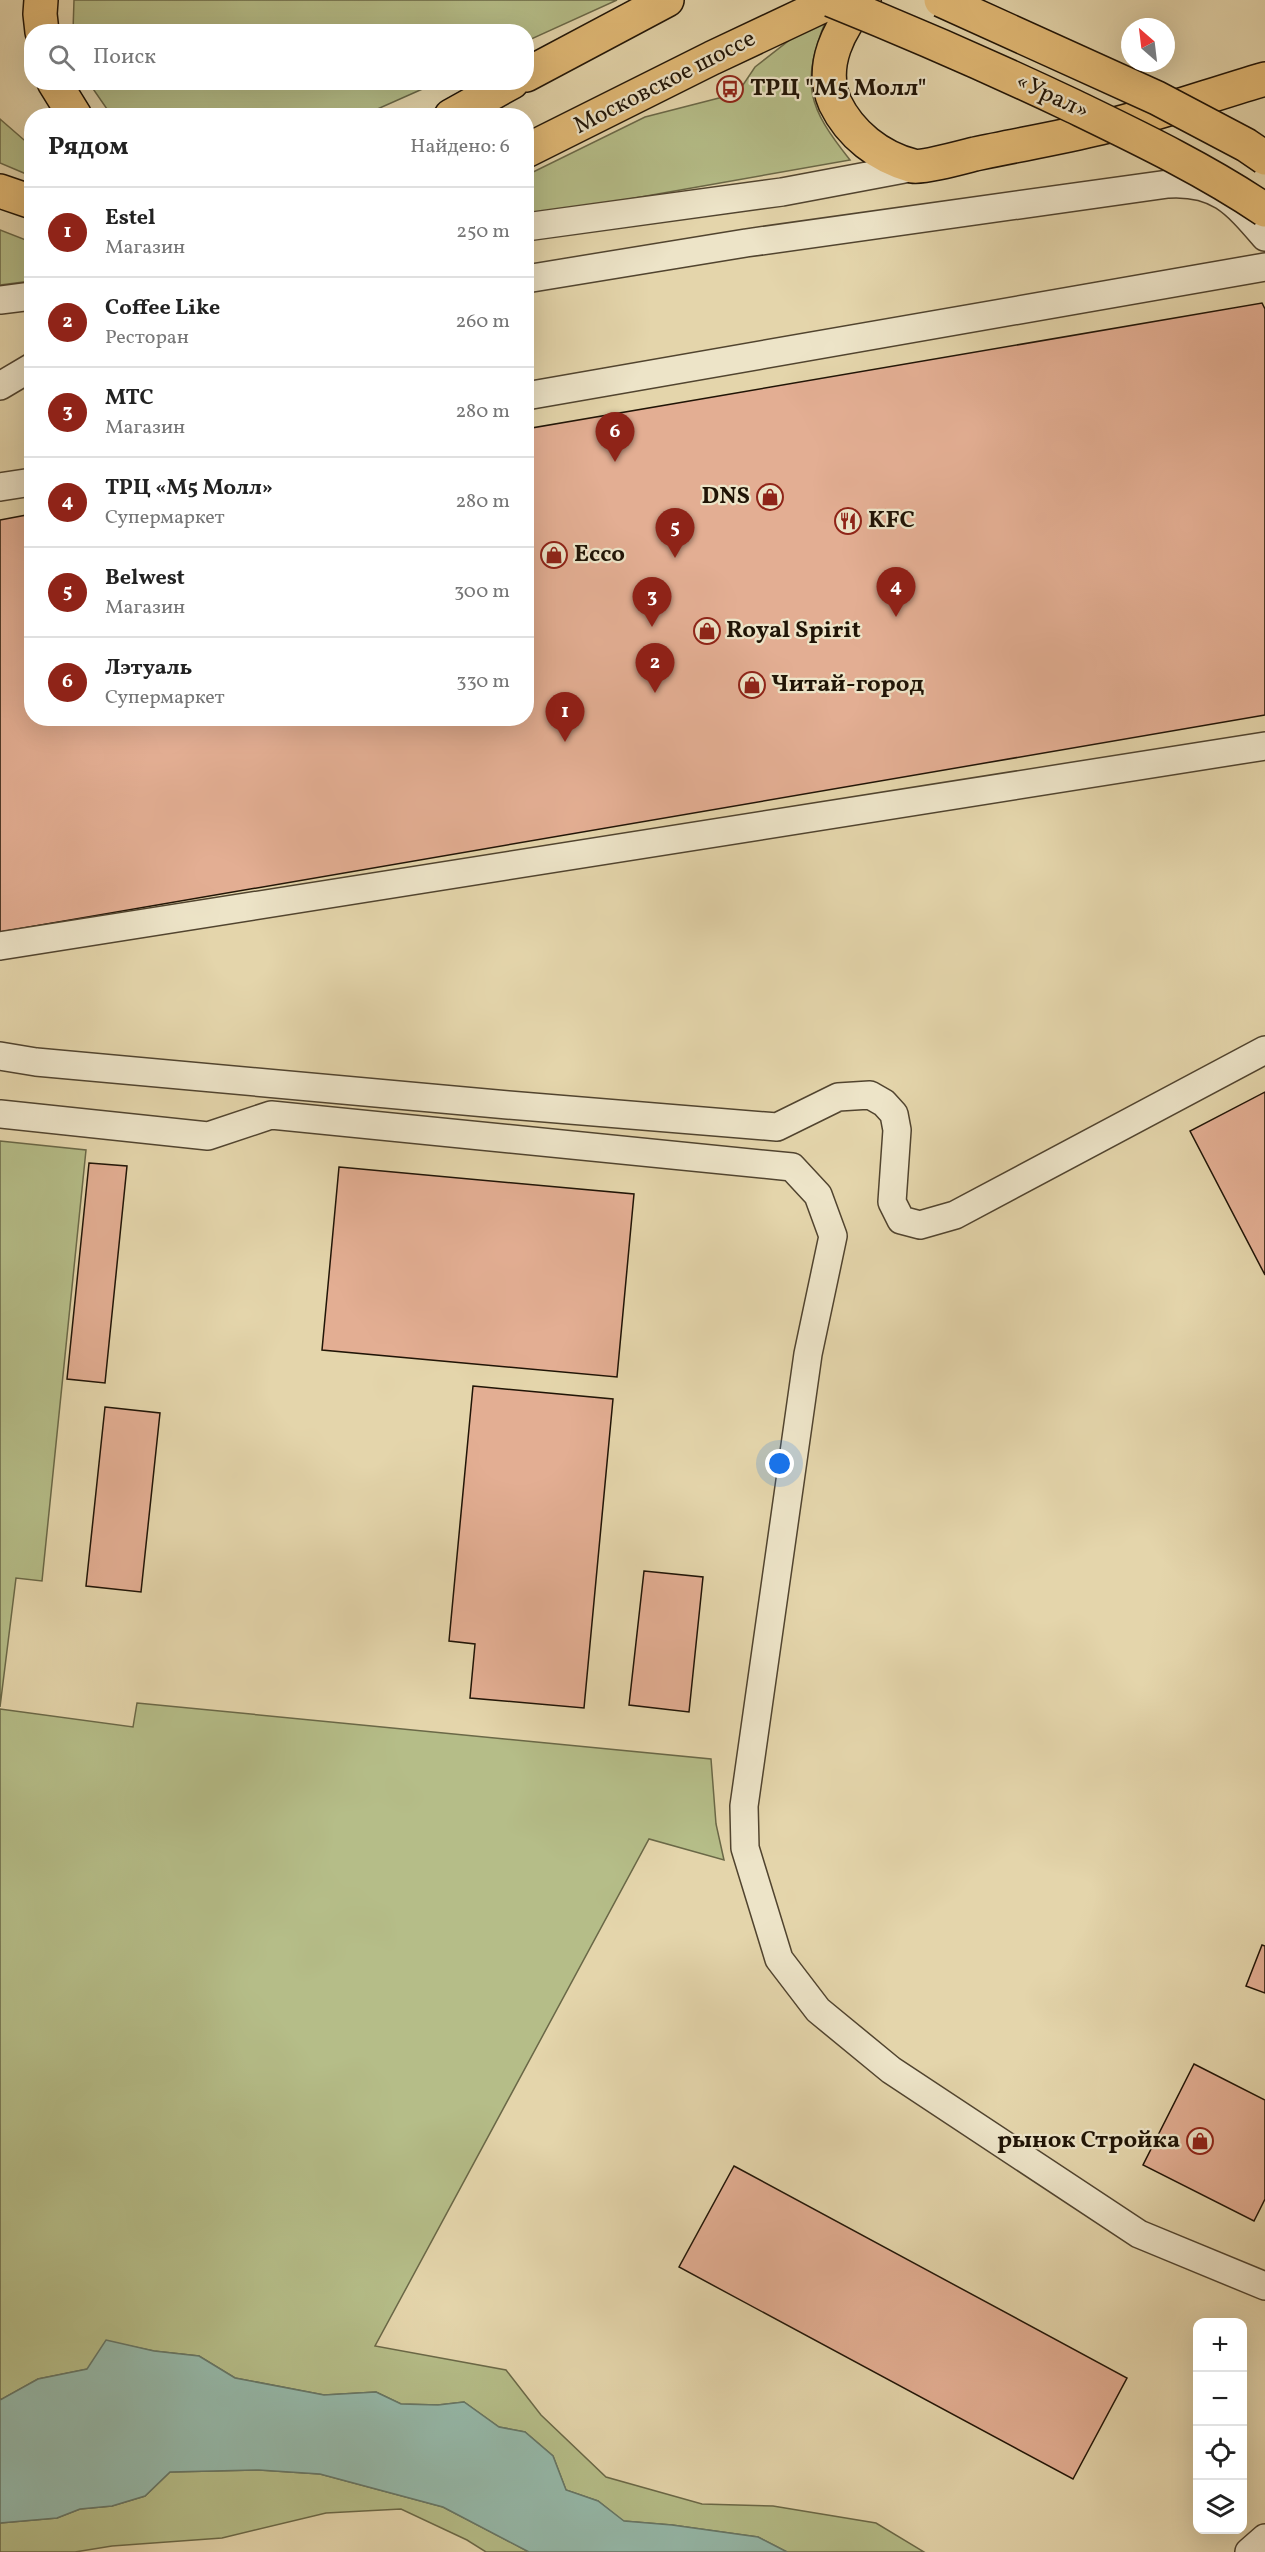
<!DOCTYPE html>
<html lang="ru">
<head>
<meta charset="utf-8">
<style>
  :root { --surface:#fff; --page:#f2f2f2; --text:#222; --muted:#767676; --line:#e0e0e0; --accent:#8f2418 }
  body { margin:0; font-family:Vollkorn,serif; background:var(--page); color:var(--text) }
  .controls { position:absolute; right:18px; bottom:18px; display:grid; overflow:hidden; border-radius:12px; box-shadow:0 6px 24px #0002 }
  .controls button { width:54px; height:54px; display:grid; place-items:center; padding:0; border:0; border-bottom:2px solid var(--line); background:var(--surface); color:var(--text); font:30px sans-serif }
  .compass { position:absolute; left:1121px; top:18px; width:54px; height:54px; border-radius:50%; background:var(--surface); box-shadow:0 6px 24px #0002; rotate:332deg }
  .you { position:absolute; left:780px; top:1464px; width:21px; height:21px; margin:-15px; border:4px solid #fff; border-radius:50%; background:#1a73e8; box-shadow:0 0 0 9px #1a73e833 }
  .badge { display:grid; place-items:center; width:39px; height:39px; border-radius:50%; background:var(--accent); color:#fff; font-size:20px; font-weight:700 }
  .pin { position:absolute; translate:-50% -50px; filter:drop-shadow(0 2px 3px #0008) }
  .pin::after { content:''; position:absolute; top:32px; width:21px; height:18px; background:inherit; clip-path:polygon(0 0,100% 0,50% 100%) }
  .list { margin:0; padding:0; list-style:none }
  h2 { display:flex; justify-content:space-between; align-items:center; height:78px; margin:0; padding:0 24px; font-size:26px }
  h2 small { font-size:20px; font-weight:400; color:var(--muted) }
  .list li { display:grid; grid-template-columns:39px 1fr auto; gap:18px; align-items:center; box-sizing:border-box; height:90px; padding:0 24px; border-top:2px solid var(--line) }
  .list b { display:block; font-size:22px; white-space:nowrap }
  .list p { margin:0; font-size:20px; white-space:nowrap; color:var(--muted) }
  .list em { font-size:20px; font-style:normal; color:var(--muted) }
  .icon { flex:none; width:33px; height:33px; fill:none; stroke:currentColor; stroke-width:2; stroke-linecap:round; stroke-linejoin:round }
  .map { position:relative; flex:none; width:1265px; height:2552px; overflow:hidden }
  .search { position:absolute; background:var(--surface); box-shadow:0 6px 24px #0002; left:24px; top:24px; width:510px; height:66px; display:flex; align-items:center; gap:15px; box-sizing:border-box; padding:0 21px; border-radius:24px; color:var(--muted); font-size:22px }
  .panel { position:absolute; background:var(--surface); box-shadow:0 6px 24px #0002; left:24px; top:108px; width:510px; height:618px; border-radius:24px }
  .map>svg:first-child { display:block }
  .green { fill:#b5bd88; stroke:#6a6847; stroke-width:1.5 }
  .water { fill:#95b9aa; stroke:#667768; stroke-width:1.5 }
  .building { fill:#e3ae93; stroke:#201406; stroke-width:1.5 }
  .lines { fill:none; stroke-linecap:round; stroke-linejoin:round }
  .minor-casing { stroke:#51442f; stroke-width:30 }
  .major-casing { stroke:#201406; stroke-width:36 }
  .minor { stroke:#ede4c8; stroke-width:27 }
  .major { stroke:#e2ba76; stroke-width:33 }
  .highway-bridge-casing { stroke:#201406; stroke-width:36; stroke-linecap:butt }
  .highway-bridge { stroke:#e2ba76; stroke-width:33 }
  .labels { text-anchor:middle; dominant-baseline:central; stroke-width:4.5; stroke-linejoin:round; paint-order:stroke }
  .street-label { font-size:24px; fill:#201406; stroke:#ede4c8 }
  .poi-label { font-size:24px; font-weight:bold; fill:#201406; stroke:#ede4c8; text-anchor:start }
</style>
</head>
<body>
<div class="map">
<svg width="1265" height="2552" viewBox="0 0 1265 2552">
  <rect width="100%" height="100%" fill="#e4d5ab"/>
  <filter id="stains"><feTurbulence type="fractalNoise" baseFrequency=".00333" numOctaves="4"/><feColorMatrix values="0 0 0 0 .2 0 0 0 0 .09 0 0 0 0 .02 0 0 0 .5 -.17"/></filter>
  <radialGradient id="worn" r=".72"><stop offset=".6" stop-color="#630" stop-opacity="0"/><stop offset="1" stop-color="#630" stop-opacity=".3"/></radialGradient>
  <path class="green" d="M74 0H617L527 41 526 32 73 31Z
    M826 20C800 85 808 107 850 160L527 217V175L645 117 719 98 743 85 755 67 791 39Z
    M89 83H436L364 115H114L109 112Z
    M0 119 31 146V176L0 163Z
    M0 230 31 242V281L0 285Z
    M0 1141 86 1150 42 1581 16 1578 0 1707Z
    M137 1703 711 1759 716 1824 724 1860 649 1839 375 2346 506 2370 541 2415 606 2477 702 2504 773 2506 876 2523 924 2552H787L758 2537 672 2525 623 2521 598 2501 566 2490 553 2456 525 2432 499 2427 464 2402 438 2405 401 2404 376 2392 324 2395 235 2378 199 2356 154 2351 106 2341 88 2369 38 2379 0 2400V1709L133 1727Z
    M259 2470 320 2474 443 2507 529 2552H486L467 2540 401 2509 326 2513 222 2538 112 2546 75 2552H0V2523L57 2518 80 2509 112 2506 145 2496 170 2472Z"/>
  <path class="water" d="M106 2340 154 2351 199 2356 235 2378 324 2395 376 2392 401 2404 438 2405 464 2402 499 2427 525 2432 553 2456 566 2490 598 2501 624 2521 672 2525 758 2537 787 2552H529L443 2507 320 2474 259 2470 170 2472 145 2496 112 2506 80 2509 57 2518 0 2523V2400L38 2379 87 2369Z"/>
  <path class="building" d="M1262 303 1265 309V715L0 932V520L32 514V718H526V429Z
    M1265 1092V1275L1190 1131Z
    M89 1163 127 1166 105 1383 67 1379Z
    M339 1167 634 1194 617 1377 322 1350Z
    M473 1386 613 1399 584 1708 470 1698 475 1644 449 1641Z
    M105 1407 160 1413 141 1592 86 1586Z
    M644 1571 703 1577 689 1712 629 1705Z
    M1262 1945 1265 1946V1993L1246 1986Z
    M1194 2064 1265 2100V2199L1254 2221 1143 2165Z
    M734 2166 1127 2378 1073 2479 679 2267Z"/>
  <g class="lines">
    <defs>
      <path id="minor" d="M526 227 782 192 915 167
        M526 279 746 243 1168 184C1217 181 1235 202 1265 237
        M0 300 32 296
        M0 386 32 367
        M526 396 1265 267
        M0 487 32 482
        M0 946 1265 746
        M0 1056 36 1062 508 1105 777 1127 838 1097 870 1095 884 1103 894 1114 897 1130 892 1202 901 1220 920 1225 955 1215 1265 1050
        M0 1114 208 1136 271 1115 792 1167 818 1195 833 1236 808 1354 744 1806 745 1848 779 1959 818 2010 891 2070 1139 2234 1265 2286
        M1249 2552 1265 2538"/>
      <path id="major" d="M41 0 40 14 42 32
        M864 0C839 27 819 66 835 103 850 134 879 157 913 166 923 168 963 157 975 154 1017 145 1059 138 1100 128 1155 115 1210 95 1265 79
        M526 75 667 0
        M54 82 75 116
        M451 116 512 82
        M526 151 712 58 835 0
        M0 191 32 202"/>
    </defs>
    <use href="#minor" class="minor-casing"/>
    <use href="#major" class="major-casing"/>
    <use href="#minor" class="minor"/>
    <use href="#major" class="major"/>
    <defs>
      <path id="highway-bridge" d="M831 0C913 33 993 68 1073 106 1139 138 1204 169 1265 210
        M941 0 1157 98 1246 145 1265 158"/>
    </defs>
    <use href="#highway-bridge" class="highway-bridge-casing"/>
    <use href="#highway-bridge" class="highway-bridge"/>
  </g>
  <defs>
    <symbol id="bus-ring" viewBox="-11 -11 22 22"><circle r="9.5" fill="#ede4c8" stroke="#8f2418" stroke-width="1.5"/><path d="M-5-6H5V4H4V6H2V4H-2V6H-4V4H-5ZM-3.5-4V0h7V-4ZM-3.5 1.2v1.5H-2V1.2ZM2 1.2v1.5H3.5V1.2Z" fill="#8f2418"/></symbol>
    <symbol id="shop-ring" viewBox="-11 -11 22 22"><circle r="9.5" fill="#ede4c8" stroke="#8f2418" stroke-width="1.5"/><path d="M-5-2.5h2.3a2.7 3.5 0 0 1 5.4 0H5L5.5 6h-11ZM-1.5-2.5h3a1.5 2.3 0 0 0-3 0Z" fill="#8f2418"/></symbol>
    <symbol id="restaurant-ring" viewBox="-11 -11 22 22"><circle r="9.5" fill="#ede4c8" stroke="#8f2418" stroke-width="1.5"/><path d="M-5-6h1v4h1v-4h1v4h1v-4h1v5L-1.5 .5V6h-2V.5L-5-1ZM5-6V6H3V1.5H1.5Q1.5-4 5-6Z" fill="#8f2418"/></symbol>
  </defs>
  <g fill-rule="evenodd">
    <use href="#bus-ring" x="715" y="74" width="30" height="30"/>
    <use href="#shop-ring" x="755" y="482" width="30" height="30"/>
    <use href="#restaurant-ring" x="833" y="506" width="30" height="30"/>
    <use href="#shop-ring" x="539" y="540" width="30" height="30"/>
    <use href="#shop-ring" x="692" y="616" width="30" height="30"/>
    <use href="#shop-ring" x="737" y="670" width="30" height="30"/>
    <use href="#shop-ring" x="1185" y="2126" width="30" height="30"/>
  </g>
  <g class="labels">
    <g class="street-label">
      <text transform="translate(665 83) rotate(-27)">Московское шоссе</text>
      <text transform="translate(1052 97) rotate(25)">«Урал»</text>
    </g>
    <g class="poi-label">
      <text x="750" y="89">ТРЦ "М5 Молл"</text>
      <text x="750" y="497" text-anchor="end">DNS</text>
      <text x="868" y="521">KFC</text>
      <text x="574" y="555">Ecco</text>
      <text x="726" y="631">Royal Spirit</text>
      <text x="771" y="685">Читай-город</text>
      <text x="1180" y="2141" text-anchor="end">рынок Стройка</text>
    </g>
  </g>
  <rect width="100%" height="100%" filter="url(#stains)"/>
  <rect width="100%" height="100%" fill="url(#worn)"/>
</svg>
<div class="controls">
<button>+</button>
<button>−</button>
<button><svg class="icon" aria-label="locate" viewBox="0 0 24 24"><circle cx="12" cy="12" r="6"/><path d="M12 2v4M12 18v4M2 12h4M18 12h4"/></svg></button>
<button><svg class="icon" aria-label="layers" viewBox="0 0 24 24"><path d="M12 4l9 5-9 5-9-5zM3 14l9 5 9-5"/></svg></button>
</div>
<svg class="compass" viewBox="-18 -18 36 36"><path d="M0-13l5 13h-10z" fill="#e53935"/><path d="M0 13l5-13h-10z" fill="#767676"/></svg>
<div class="you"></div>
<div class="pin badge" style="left:565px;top:742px">1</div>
<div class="pin badge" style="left:655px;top:693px">2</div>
<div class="pin badge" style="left:652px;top:627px">3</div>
<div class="pin badge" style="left:896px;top:617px">4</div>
<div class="pin badge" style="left:675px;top:558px">5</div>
<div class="pin badge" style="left:615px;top:462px">6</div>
<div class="search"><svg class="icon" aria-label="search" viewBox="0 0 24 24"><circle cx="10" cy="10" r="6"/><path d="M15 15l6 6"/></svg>Поиск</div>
<section class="panel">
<h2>Рядом<small>Найдено: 6</small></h2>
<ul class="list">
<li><span class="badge">1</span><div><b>Estel</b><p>Магазин</p></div><em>250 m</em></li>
<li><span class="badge">2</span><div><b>Coffee Like</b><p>Ресторан</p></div><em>260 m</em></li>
<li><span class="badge">3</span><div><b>МТС</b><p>Магазин</p></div><em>280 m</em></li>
<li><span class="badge">4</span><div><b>ТРЦ «М5 Молл»</b><p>Супермаркет</p></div><em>280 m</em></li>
<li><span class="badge">5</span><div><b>Belwest</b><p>Магазин</p></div><em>300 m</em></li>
<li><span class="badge">6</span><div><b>Лэтуаль</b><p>Супермаркет</p></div><em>330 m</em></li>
</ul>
</section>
</div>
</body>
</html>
